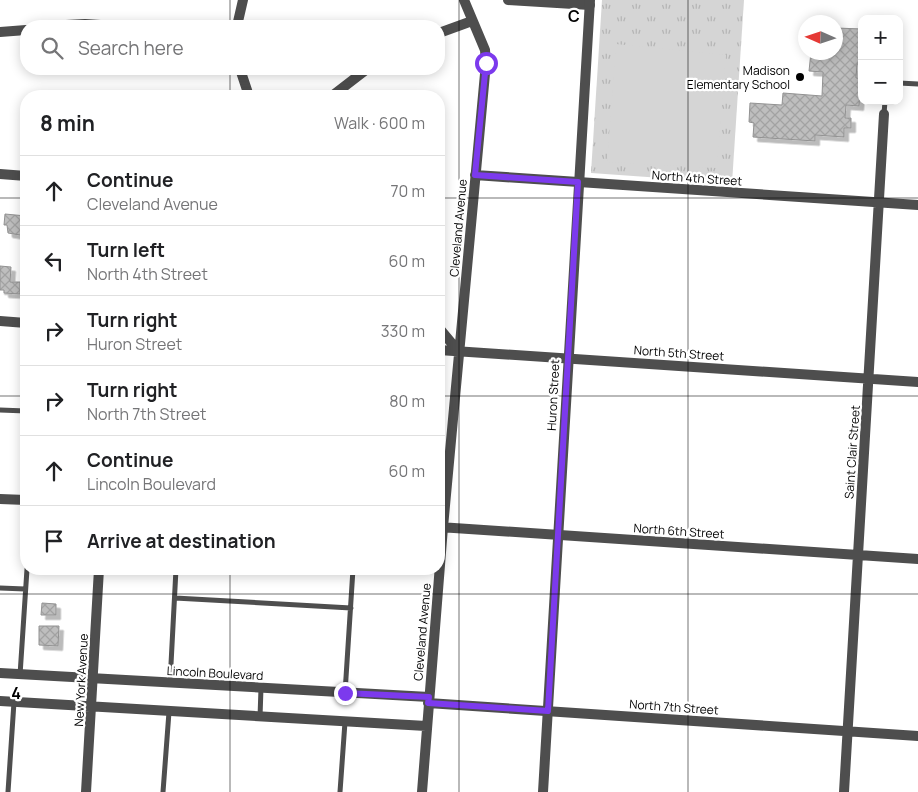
<!DOCTYPE html>
<html lang="en">
<head>
<meta charset="utf-8">
<style>
  :root { --surface:#fff; --page:#f2f2f2; --text:#202124; --muted:#757577; --line:#e0e0e0 }
  body { margin:0; font-family:Manrope,sans-serif; background:var(--page); color:var(--text) }
  .controls { position:absolute; right:15px; top:15px; display:grid; overflow:hidden; border-radius:10px; box-shadow:0 2px 12px #0003 }
  .controls button { width:45px; height:45px; display:grid; place-items:center; padding:0; border:0; border-bottom:1px solid var(--line); background:var(--surface); color:var(--text); font:25px sans-serif }
  .compass { position:absolute; left:798px; top:15px; width:45px; height:45px; border-radius:50%; background:var(--surface); box-shadow:0 2px 12px #0003; rotate:273deg }
  .stop { position:absolute; width:15px; height:15px; margin:-11px; border:4px solid #7c3aed; border-radius:50%; background:#fff }
  .stop.end { background:#7c3aed; border-color:#fff; box-shadow:0 1px 5px #0008 }
  .list { margin:0; padding:0; list-style:none }
  h2 { display:flex; justify-content:space-between; align-items:center; height:65px; margin:0; padding:0 20px; font-size:21px }
  h2 small { font-size:16px; font-weight:400; color:var(--muted) }
  .list li { display:grid; grid-template-columns:32px 1fr auto; gap:15px; align-items:center; box-sizing:border-box; height:70px; padding:0 20px; border-top:1px solid var(--line) }
  .list b { display:block; font-size:19px; white-space:nowrap }
  .list p { margin:0; font-size:16px; white-space:nowrap; color:var(--muted) }
  .list em { font-size:16px; font-style:normal; color:var(--muted) }
  .icon { flex:none; width:28px; height:28px; fill:none; stroke:currentColor; stroke-width:2; stroke-linecap:round; stroke-linejoin:round }
  .map { position:relative; flex:none; width:918px; height:792px; overflow:hidden }
  .search { position:absolute; background:var(--surface); box-shadow:0 2px 12px #0003; left:20px; top:20px; width:425px; height:55px; display:flex; align-items:center; gap:12px; box-sizing:border-box; padding:0 18px; border-radius:20px; color:var(--muted); font-size:19px }
  .panel { position:absolute; background:var(--surface); box-shadow:0 2px 12px #0003; left:20px; top:90px; width:425px; height:485px; border-radius:20px }
  .map>svg:first-child { display:block }
  .park { fill:url(#park-tufts) }
  .garden { fill:#d5d5d5 }
  .building { fill:url(#building-cross-hatch); stroke:#929292; filter:url(#shadow) }
  .lines { fill:none; stroke-linecap:round; stroke-linejoin:round }
  .service { stroke:#4e4e4e; stroke-width:5 }
  .minor { stroke:#4e4e4e; stroke-width:10 }
  .tertiary { stroke:#4e4e4e; stroke-width:10 }
  .route { stroke:#7c3aed; stroke-width:6 }
  .grid { fill:none; stroke:#000; stroke-width:1; stroke-opacity:0.55 }
  .poi-dot { fill:#000; stroke:#fff; stroke-width:2 }
  .labels { text-anchor:middle; dominant-baseline:central; stroke-width:4.5; stroke-linejoin:round; paint-order:stroke }
  .poi-label { font-size:12px; fill:#000; stroke:#fff; text-anchor:end }
  .street-label { font-size:12px; fill:#000; stroke:#fff }
  .grid-label { font-size:16px; text-anchor:middle; font-weight:bold; fill:#000; stroke:#fff; stroke-width:4.5; stroke-linejoin:round; paint-order:stroke }
</style>
</head>
<body>
<div class="map">
<svg width="918" height="792" viewBox="0 0 918 792">
  <defs>
    <pattern id="park-tufts" width="24" height="20" patternUnits="userSpaceOnUse" patternTransform="scale(1.25)"><rect width="24" height="20" fill="#d5d5d5"/><path d="M3 7l-1-3M5 7V3M7 7l1-3M15 17l-1-3M17 17v-4M19 17l1-3" fill="none" stroke="#b5b5b5"/></pattern>
    <pattern id="building-cross-hatch" width="8" height="8" patternUnits="userSpaceOnUse" patternTransform="scale(1.25)"><rect width="8" height="8" fill="#bebebe"/><path d="M0 0l8 8M0 8l8-8" fill="none" stroke="#a2a2a2"/></pattern>
    <filter id="shadow"><feDropShadow dx="4.5" dy="4.5" stdDeviation="0" flood-color="#0004"/></filter>
  </defs>
  <rect width="100%" height="100%" fill="#fff"/>
  <path class="park" d="M602 0H744L732 183 591 173Z"/>
  <path class="garden" d="M616 44 726 55 717 168 607 162Z"/>
  <path class="building" d="M836 28 862 29 861 64H857L856 78H861L859 106 846 105 845 118H851V128H844V137L815 135V141L753 137 754 123 749 122 750 103 782 105 783 93 822 96 823 72 809 71 811 52H836Z
    M5 214 26 216V236L8 233 7 225H4Z
    M0 266 11 267 10 282H20V294L4 293V290H0Z
    M42 603 56 604V615H41Z
    M39 626H59L58 646 39 645Z"/>
  <g class="lines">
    <path class="service" d="M899 83 918 84
      M884 114 885 101
      M0 410 26 411
      M0 588 25 589
      M175 598 351 608
      M20 675 27 569
      M170 683 176 569
      M345 693 353 569
      M260 717 261 688
      M8 792 14 702
      M163 792 169 712
      M340 792 345 722"/>
    <path class="minor" d="M508 0 590 5
      M47 26 85 24 116 26
      M237 26 243 0
      M0 32 26 30
      M439 33 472 21
      M240 69 249 96
      M332 96 367 69
      M0 174 26 176
      M475 175 918 205
      M0 321 26 323
      M439 328 459 352
      M439 350 918 382
      M0 499 26 500
      M439 527 918 559
      M0 673 429 697
      M0 701 426 726
      M428 703 918 736
      M86 792 99 569
      M422 792 443 527 486 63 485 50 464 0
      M844 792 884 114"/>
    <path class="tertiary" d="M543 792 590 0"/>
  </g>
  <g class="lines">
    <path class="route" d="M345 693 429 697 428 703 548 711 578 182 475 175 486 63"/>
  </g>
  <path class="grid" d="M230 0V26M459 0V792M688 0V792M230 69V96M0 198H26M439 198H918M0 396H26M439 396H918M230 569V792M0 594H918"/>
  <circle class="poi-dot" cx="800" cy="77" r="5"/>
  <g class="labels">
    <g class="poi-label">
      <text x="790" y="70">Madison<tspan x="790" dy="14">Elementary School</tspan></text>
    </g>
    <g class="street-label">
      <text transform="translate(697 178) rotate(4)">North 4th Street</text>
      <text transform="translate(458 228) rotate(-85)">Cleveland Avenue</text>
      <text transform="translate(679 353) rotate(4)">North 5th Street</text>
      <text transform="translate(553 395) rotate(-87)">Huron Street</text>
      <text transform="translate(852 452) rotate(-86)">Saint Clair Street</text>
      <text transform="translate(679 531) rotate(4)">North 6th Street</text>
      <text transform="translate(422 632) rotate(-85)">Cleveland Avenue</text>
      <text transform="translate(215 673) rotate(3)">Lincoln Boulevard</text>
      <text transform="translate(81 680) rotate(-87)">New York Avenue</text>
      <text transform="translate(674 707) rotate(4)">North 7th Street</text>
    </g>
  </g>
  <g class="grid-label">
    <text x="574" y="22">C</text>
    <text x="16" y="699">4</text>
  </g>
</svg>
<div class="controls">
<button>+</button>
<button>−</button>
</div>
<svg class="compass" viewBox="-18 -18 36 36"><path d="M0-13l5 13h-10z" fill="#e53935"/><path d="M0 13l5-13h-10z" fill="#757577"/></svg>
<div class="stop" style="left:486px;top:63px"></div>
<div class="stop end" style="left:345px;top:693px"></div>
<div class="search"><svg class="icon" aria-label="search" viewBox="0 0 24 24"><circle cx="10" cy="10" r="6"/><path d="M15 15l6 6"/></svg>Search here</div>
<section class="panel">
<h2>8 min<small>Walk · 600 m</small></h2>
<ul class="list">
<li><svg class="icon" aria-label="ahead" viewBox="0 0 24 24"><path d="M12 20V5M6 11l6-6 6 6"/></svg><div><b>Continue</b><p>Cleveland Avenue</p></div><em>70 m</em></li>
<li><svg class="icon" aria-label="left" viewBox="0 0 24 24"><path d="M17 20v-9H6M10 6l-5 5 5 5"/></svg><div><b>Turn left</b><p>North 4th Street</p></div><em>60 m</em></li>
<li><svg class="icon" aria-label="right" viewBox="0 0 24 24"><path d="M7 20v-9h11M14 6l5 5-5 5"/></svg><div><b>Turn right</b><p>Huron Street</p></div><em>330 m</em></li>
<li><svg class="icon" aria-label="right" viewBox="0 0 24 24"><path d="M7 20v-9h11M14 6l5 5-5 5"/></svg><div><b>Turn right</b><p>North 7th Street</p></div><em>80 m</em></li>
<li><svg class="icon" aria-label="ahead" viewBox="0 0 24 24"><path d="M12 20V5M6 11l6-6 6 6"/></svg><div><b>Continue</b><p>Lincoln Boulevard</p></div><em>60 m</em></li>
<li><svg class="icon" aria-label="arrive" viewBox="0 0 24 24"><path d="M6 21V4h12l-3 4 3 4H6"/></svg><div><b>Arrive at destination</b></div></li>
</ul>
</section>
</div>
</body>
</html>
